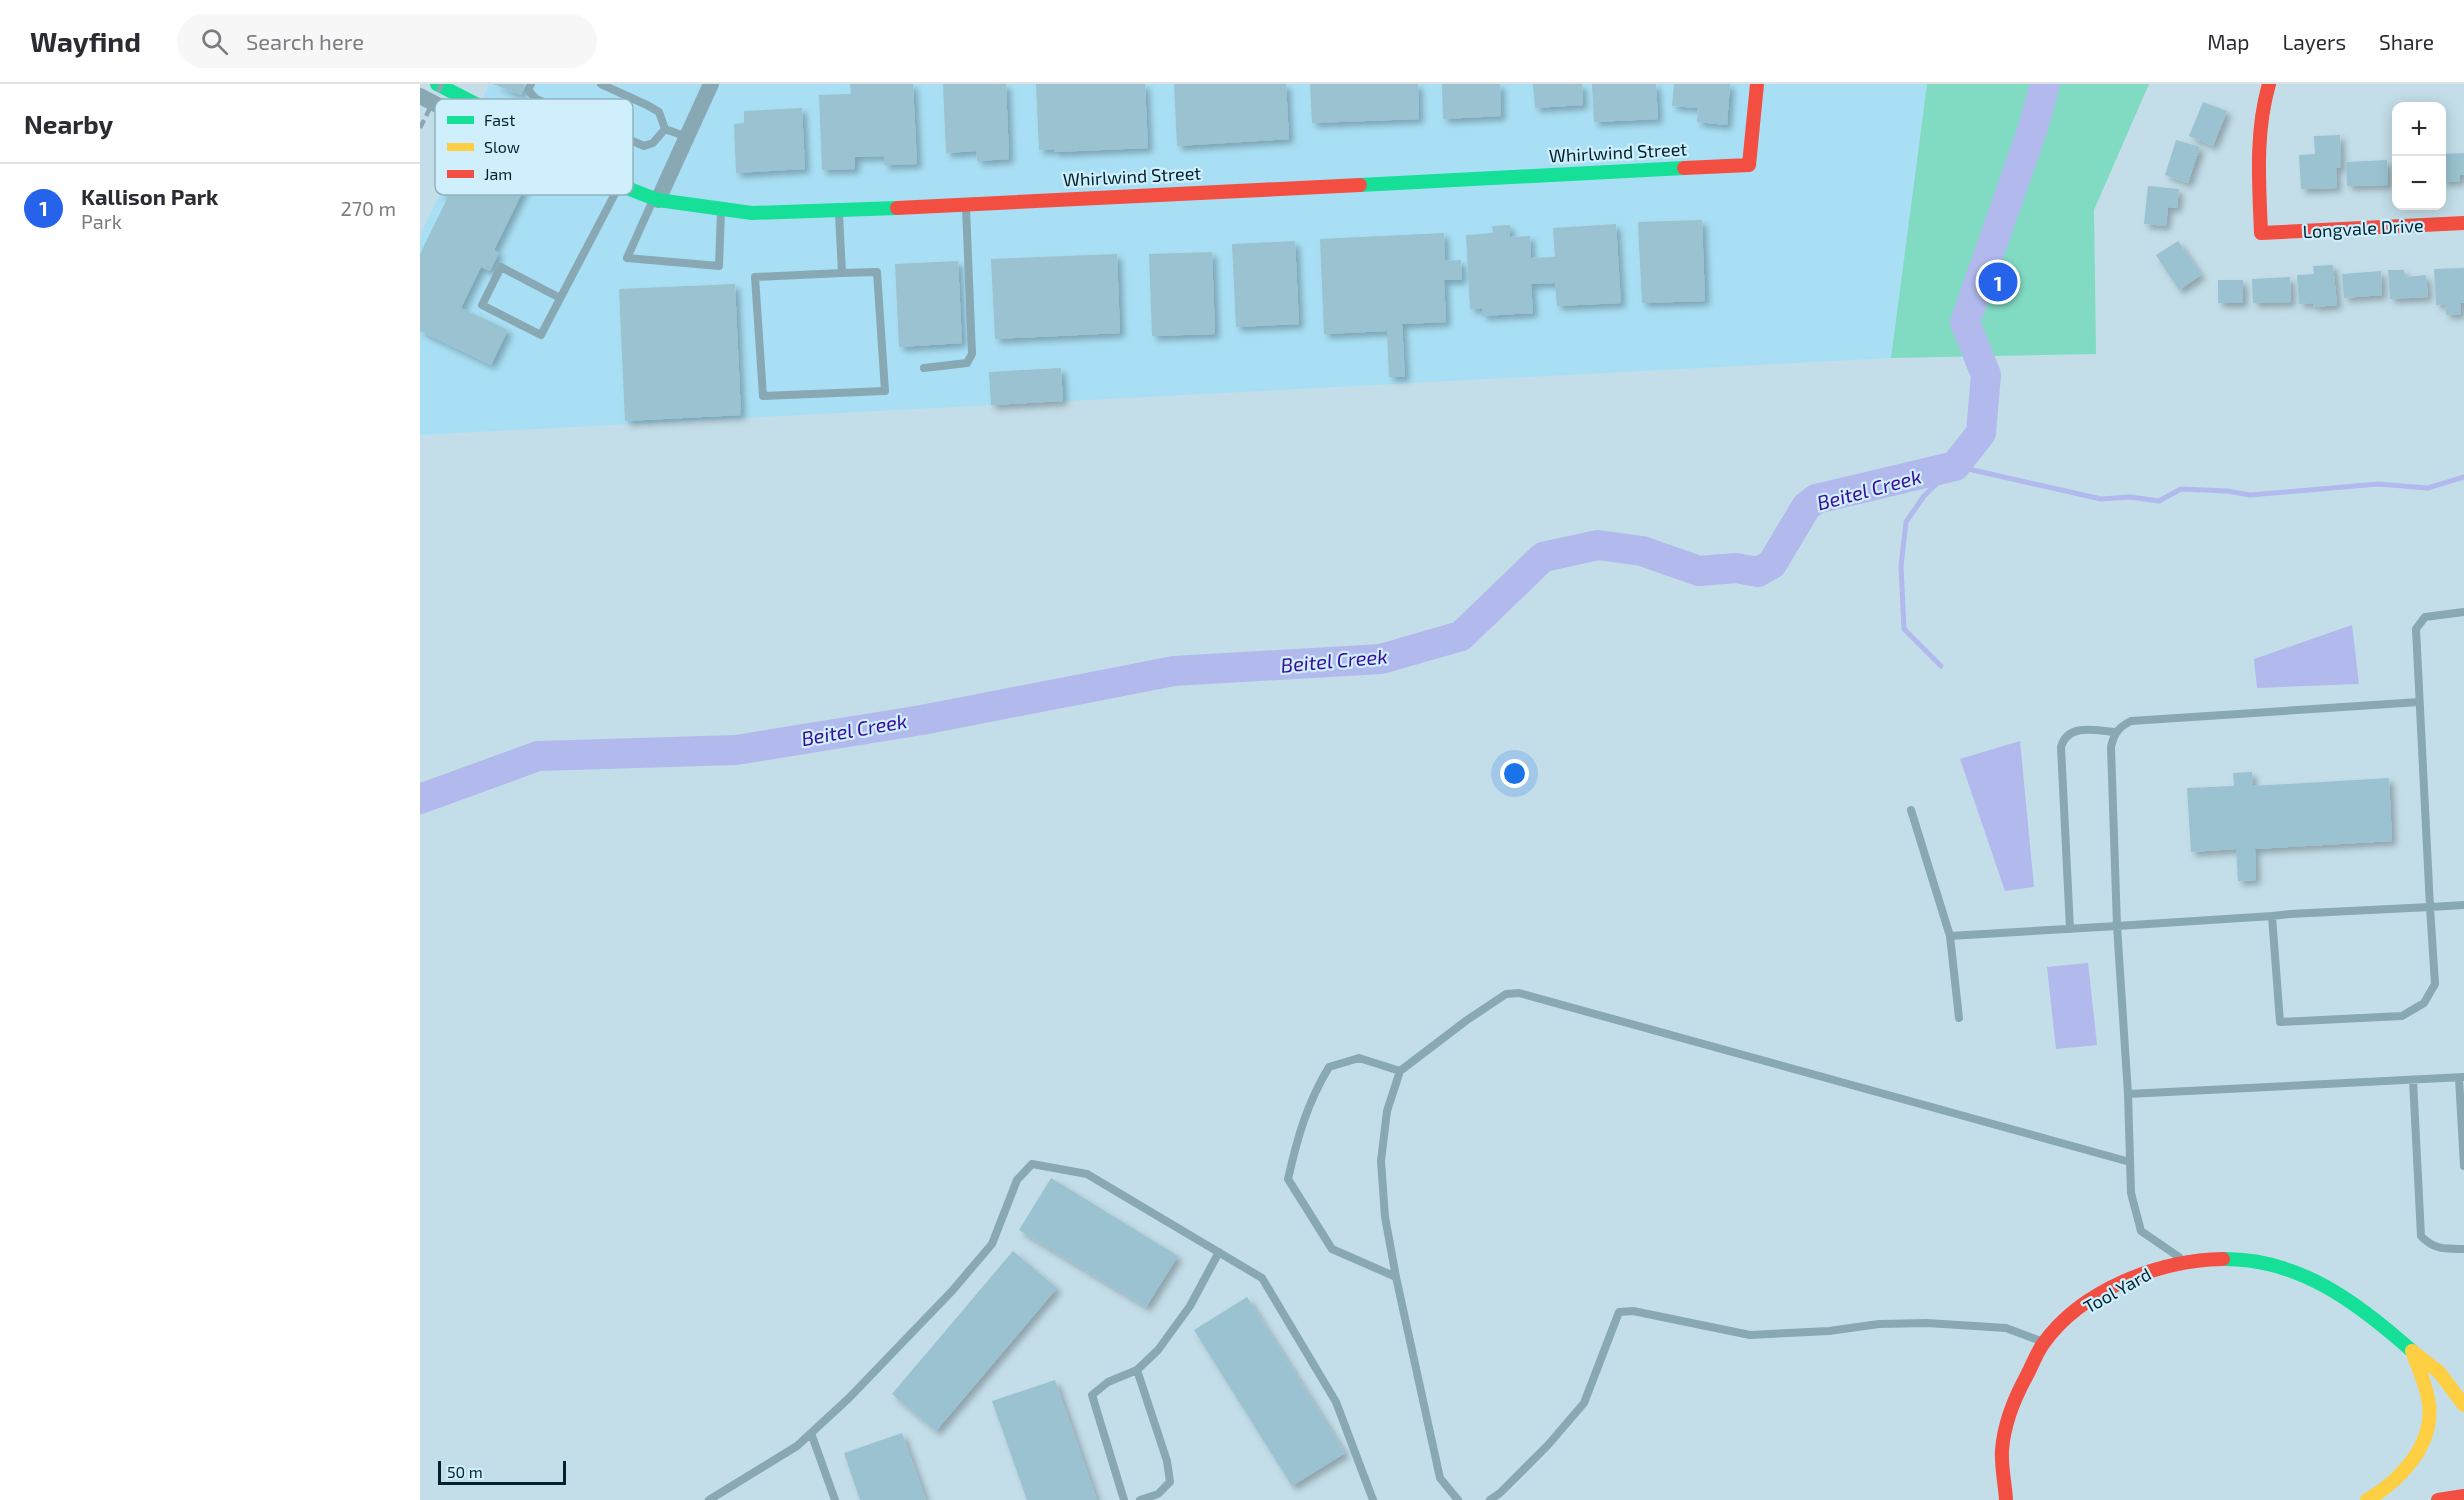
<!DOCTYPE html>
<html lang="en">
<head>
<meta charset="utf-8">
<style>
  :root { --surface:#fff; --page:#f7f7f7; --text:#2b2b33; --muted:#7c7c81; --line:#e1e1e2; --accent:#2563eb }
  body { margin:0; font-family:"Exo 2",sans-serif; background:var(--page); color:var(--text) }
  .controls { position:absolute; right:18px; top:18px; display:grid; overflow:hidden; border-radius:12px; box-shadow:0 3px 15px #0003 }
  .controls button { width:54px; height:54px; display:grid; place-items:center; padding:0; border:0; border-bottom:2px solid var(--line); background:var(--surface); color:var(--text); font:30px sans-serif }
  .scale { position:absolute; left:18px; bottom:15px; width:128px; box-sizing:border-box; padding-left:6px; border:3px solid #00232f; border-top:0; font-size:16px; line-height:21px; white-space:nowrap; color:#00232f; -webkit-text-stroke:4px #cfeffc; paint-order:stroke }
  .you { position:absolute; left:1095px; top:690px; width:21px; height:21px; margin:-15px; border:4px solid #fff; border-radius:50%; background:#1a73e8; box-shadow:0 0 0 9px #1a73e833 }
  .badge { display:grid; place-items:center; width:39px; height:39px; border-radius:50%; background:var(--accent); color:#fff; font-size:20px; font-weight:700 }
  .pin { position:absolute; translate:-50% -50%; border:3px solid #fff; box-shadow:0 2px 6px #0006 }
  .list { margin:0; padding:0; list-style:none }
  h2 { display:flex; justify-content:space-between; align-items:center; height:78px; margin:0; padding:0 24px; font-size:26px }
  h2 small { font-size:20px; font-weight:400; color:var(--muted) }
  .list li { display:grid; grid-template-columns:39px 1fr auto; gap:18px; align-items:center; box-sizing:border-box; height:90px; padding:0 24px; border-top:2px solid var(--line) }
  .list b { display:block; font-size:22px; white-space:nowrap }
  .list p { margin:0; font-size:20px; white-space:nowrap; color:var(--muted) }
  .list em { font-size:20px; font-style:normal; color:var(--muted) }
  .icon { flex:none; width:33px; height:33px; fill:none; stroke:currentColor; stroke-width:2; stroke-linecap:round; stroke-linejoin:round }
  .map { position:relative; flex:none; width:2044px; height:1416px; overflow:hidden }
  header { display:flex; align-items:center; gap:36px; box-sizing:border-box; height:84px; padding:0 30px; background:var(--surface); border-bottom:2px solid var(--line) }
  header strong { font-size:28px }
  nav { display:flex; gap:33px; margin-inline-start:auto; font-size:21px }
  .search { width:420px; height:54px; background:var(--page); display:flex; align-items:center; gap:15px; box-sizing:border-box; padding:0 21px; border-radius:33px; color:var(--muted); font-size:22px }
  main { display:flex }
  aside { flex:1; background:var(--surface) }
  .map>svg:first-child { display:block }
  .built { fill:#a9dff4 }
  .green { fill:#80dbc2 }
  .water { fill:#b1b9ed }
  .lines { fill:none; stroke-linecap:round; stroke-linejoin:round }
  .stream { stroke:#b1b9ed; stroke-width:5 }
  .river { stroke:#b1b9ed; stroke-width:30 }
  .building { fill:#9ac2d0; filter:url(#shadow) }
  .lane { stroke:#88a8b4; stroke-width:8 }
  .street { stroke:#88a8b4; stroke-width:16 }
  .fast { stroke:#16e098; stroke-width:14 }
  .slow { stroke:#ffcf43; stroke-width:14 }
  .jam { stroke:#f24e42; stroke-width:14 }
  .rail { stroke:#8da7b2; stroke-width:4.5; stroke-dasharray:9 4.5; stroke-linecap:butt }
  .labels { text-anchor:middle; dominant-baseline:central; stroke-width:4.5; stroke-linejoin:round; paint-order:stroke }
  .street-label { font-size:18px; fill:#00232f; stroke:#cfeffc }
  .water-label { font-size:20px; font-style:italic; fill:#3a0a9b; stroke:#cfeffc }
  .key { fill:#cfeffc; stroke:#91b2be; stroke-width:1.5 }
  .key-label { font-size:16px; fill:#00232f }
</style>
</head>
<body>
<header>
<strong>Wayfind</strong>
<div class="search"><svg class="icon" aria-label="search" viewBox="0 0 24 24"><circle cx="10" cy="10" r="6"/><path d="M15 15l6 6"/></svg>Search here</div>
<nav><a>Map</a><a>Layers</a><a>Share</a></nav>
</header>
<main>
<aside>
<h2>Nearby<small></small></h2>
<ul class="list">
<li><span class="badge">1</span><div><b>Kallison Park</b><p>Park</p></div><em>270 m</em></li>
</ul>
</aside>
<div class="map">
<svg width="2044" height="1416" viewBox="0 0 2044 1416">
  <defs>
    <filter id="shadow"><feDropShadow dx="4.5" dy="4.5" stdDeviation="3" flood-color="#0004"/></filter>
  </defs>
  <rect width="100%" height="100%" fill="#c3dee9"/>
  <path class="built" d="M69 0H1507L1471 274 0 351V151L50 49Z"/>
  <path class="green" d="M1507 0H1729L1674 126 1676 270 1471 274Z"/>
  <path class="water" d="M1932 541 1939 600 1837 604 1834 575Z
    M1600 657 1614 803 1585 807 1540 675Z
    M1668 879 1677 961 1636 965 1627 883Z"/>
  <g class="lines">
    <path class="stream" d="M1521 582 1484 545 1481 482 1486 438 1504 412 1535 382 1681 415 1710 413 1739 417 1761 405 1807 407 1830 411 1958 400 2008 404 2044 393"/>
    <path class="river" d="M0 715 118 672 316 666 502 636 754 587 961 575 1041 552 1123 473 1178 461 1222 467 1279 487 1316 484 1338 488 1352 480 1386 423 1396 415 1535 382 1561 349 1566 291 1545 238 1613 44 1625 0"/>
  </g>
  <path class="building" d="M73 0H105L101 11Z
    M430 0H493L497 80 464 81V72L435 73V85L402 86 399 11 431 10Z
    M523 0H586L589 75 557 77 556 67 526 69Z
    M616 0H725L728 64 634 68V65L619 66Z
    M754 0H866L869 55 757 62Z
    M890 0H998L999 35 892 39Z
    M1022 0H1080L1081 32 1023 35Z
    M1113 0H1162L1163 21 1115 24Z
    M1172 0H1236L1238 35 1174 38Z
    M1254 0H1310L1307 41 1277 38 1278 24 1252 22Z
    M1783 18 1807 27 1793 62 1769 52Z
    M382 24 385 85 316 89 314 40 324 39V27Z
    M1920 51 1921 84H1916L1917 104 1881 105 1879 71 1895 70 1894 52Z
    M1756 56 1780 63 1768 99 1745 91Z
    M2044 69V91H2040V97L2022 98V70Z
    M39 72 105 103 74 166 79 169 70 187 61 183 41 224 88 246 71 281 0 247V170L28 113 21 110Z
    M1967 76 1968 101 1927 102 1926 78Z
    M1728 102 1759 105 1757 124 1748 123 1746 142 1724 140Z
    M1282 136 1285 217 1222 219 1218 138Z
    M1196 140 1201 219 1137 222 1135 199 1111 200 1113 229 1062 232V224L1050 225 1046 151 1073 149 1072 142 1090 141V153L1110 152 1111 174 1135 173 1133 144Z
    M1024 149 1025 177 1041 176 1042 196H1024L1026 238 982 240 985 293H969L967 247 904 250 900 155Z
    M875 157 879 240 816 243 812 160Z
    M1758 157 1781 191 1759 206 1736 171Z
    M792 168 795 250 732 252 729 170Z
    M697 170 700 249 575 255 571 175Z
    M538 177 542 259 479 263 475 180Z
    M1913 181 1917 221 1894 223 1893 219 1879 220 1877 191 1894 190 1893 182Z
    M2044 184V219H2040L2041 230 2026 231 2025 220 2016 221 2014 185Z
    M1968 186H1984L1985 193 2006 191 2008 213 1970 215Z
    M1961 187 1962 211 1924 214 1922 190Z
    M1870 193 1871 218 1833 219 1832 195Z
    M1798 196H1823V219H1798Z
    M315 200 321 331 205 337 199 205Z
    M641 284 643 317 571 321 569 288Z
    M1832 688 1833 702 1969 694 1972 757 1835 765 1836 796 1818 797 1816 765 1771 768 1767 704 1814 702 1813 689Z
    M631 1094 758 1172 726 1223 599 1146Z
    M593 1167 637 1204 516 1347 472 1310Z
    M827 1213 925 1369 872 1402 774 1246Z
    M635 1296 677 1416H607L572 1317Z
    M482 1349 506 1416H440L424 1369Z"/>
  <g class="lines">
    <path class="lane" d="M111 0 108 6 116 15 224 62 233 59 245 45
      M181 0 227 21 239 28 245 45
      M245 45 267 53
      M233 116 207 174 299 182 301 126
      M419 130 422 189 335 193 343 312 465 307 457 188 422 189
      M140 214 81 183 62 221 121 251 199 102
      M504 284 547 279 552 270 546 124
      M2044 528 2005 533 1996 545 2010 823 2044 821
      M1491 726 1530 852
      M1650 845 1641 663C1648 638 1677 647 1697 648
      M1539 934 1530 852 1697 842 1691 663C1694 649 1699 643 1711 637L1999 618
      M2039 994 2044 1082
      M1993 996 2001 1152C2014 1166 2026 1165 2044 1165
      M1708 1010 1697 842 1852 832 1870 830 2010 823 2015 900 2004 919 1982 932 1860 938 1852 832
      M1759 1173 1721 1147 1711 1109 1708 1010 2044 993
      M976 1193 912 1165 868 1095C877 1055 887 1019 909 983L939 974 980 987
      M717 1286 747 1377 750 1398 738 1410 720 1416
      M391 1349 415 1416
      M289 1416 377 1362 429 1314 532 1207 572 1160 597 1096 612 1080 667 1090 842 1194 916 1318 953 1416
      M704 1416 672 1311 688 1298 717 1286 738 1266 770 1222 799 1168
      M1038 1416 1020 1394 976 1193 965 1133 961 1077 967 1027 980 987 1047 936 1086 910 1099 909 1710 1078
      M1070 1416 1080 1409 1128 1361 1164 1319 1199 1228 1213 1227 1330 1251 1409 1247 1459 1240 1507 1239 1586 1244 1621 1257"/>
    <path class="street" d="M0 12 69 48 107 54
      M238 116 291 0"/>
    <path class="fast" d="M17 0 79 32 112 55 199 101 238 116 332 129 477 124
      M940 101 1264 84
      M1803 1175C1879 1174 1938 1219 1992 1267"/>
    <path class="slow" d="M1992 1267 2019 1288 2044 1321
      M1947 1416C1980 1397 2014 1361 2009 1320 2007 1302 1998 1284 1992 1267"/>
    <path class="jam" d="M1849 0C1835 49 1839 98 1841 149L2044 139
      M1264 84 1329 81 1337 0
      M477 124 940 101
      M1586 1416C1585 1399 1581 1383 1582 1366 1584 1340 1594 1315 1606 1293 1612 1282 1616 1270 1623 1260 1661 1206 1739 1176 1803 1175
      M2018 1416 2044 1412"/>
    <path class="rail" d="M0 44 22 0"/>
  </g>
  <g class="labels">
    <g class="street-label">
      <text transform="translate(1198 68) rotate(-3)">Whirlwind Street</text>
      <text transform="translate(712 92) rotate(-3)">Whirlwind Street</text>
      <text transform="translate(1943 144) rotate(-3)">Longvale Drive</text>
      <text transform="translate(1697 1206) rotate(-29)">Tool Yard</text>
    </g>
    <g class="water-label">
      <text transform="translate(1449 405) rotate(-15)">Beitel Creek</text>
      <text transform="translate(914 576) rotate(-5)">Beitel Creek</text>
      <text transform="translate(434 645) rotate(-10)">Beitel Creek</text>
    </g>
  </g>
  <rect x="15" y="15" width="198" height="96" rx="9" class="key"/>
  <rect x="27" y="32" width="27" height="8" fill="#16e098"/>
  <rect x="27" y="59" width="27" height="8" fill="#ffcf43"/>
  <rect x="27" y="86" width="27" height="8" fill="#f24e42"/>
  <g class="key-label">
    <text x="64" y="42">Fast</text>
    <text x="64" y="69">Slow</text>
    <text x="64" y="96">Jam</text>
  </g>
</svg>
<div class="controls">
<button>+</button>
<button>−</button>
</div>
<div class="scale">50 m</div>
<div class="you"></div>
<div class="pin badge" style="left:1578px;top:198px">1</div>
</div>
</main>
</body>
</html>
